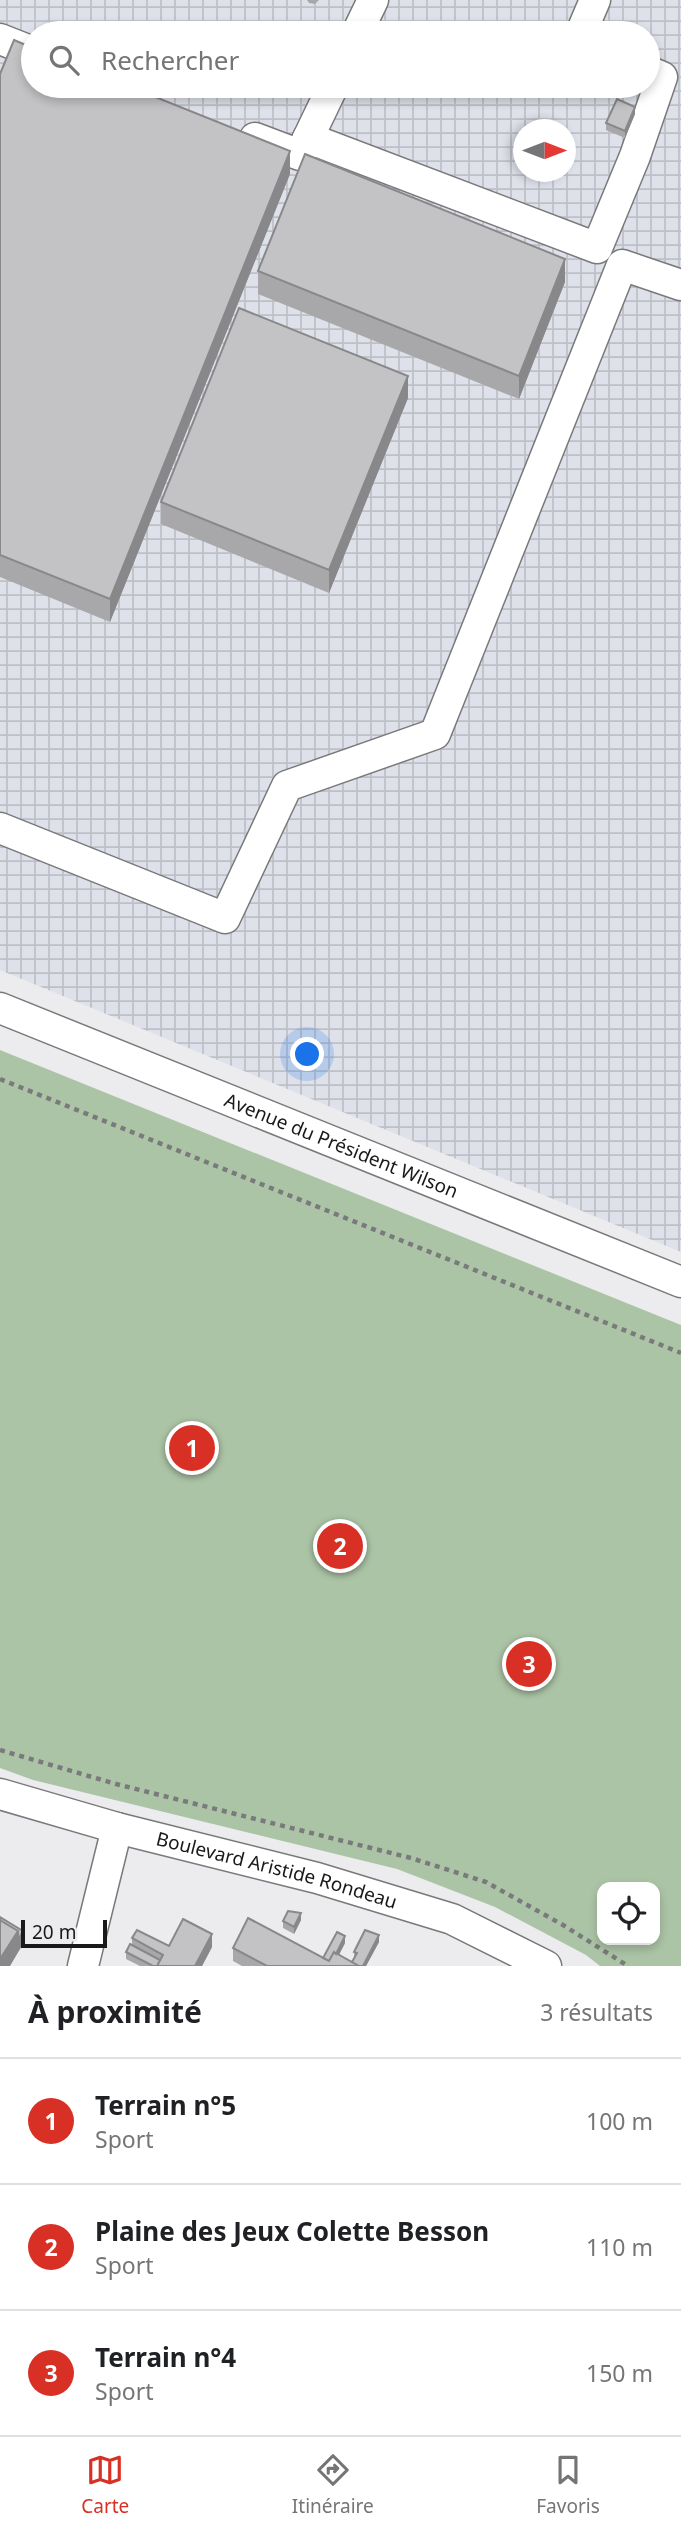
<!DOCTYPE html>
<html lang="fr">
<head>
<meta charset="utf-8">
<style>
  :root { --surface:#fff; --page:#f6f6f6; --text:#202124; --muted:#757577; --line:#e0e0e0; --accent:#d93025 }
  body { margin:0; font-family:"Noto Sans",sans-serif; background:var(--page); color:var(--text) }
  .controls { position:absolute; right:21px; bottom:21px; display:grid; overflow:hidden; border-radius:14px; box-shadow:0 4px 10px #0003 }
  .controls button { width:63px; height:63px; display:grid; place-items:center; padding:0; border:0; border-bottom:2px solid var(--line); background:var(--surface); color:var(--text); font:35px sans-serif }
  .compass { position:absolute; left:513px; top:119px; width:63px; height:63px; border-radius:50%; background:var(--surface); box-shadow:0 4px 10px #0003; rotate:90deg }
  .scale { position:absolute; left:21px; bottom:18px; width:86px; box-sizing:border-box; padding-left:7px; border:4px solid #19191a; border-top:0; font-size:19px; line-height:24px; white-space:nowrap; color:#19191a; -webkit-text-stroke:5px #ececef; paint-order:stroke }
  .you { position:absolute; left:308px; top:1055px; width:24px; height:24px; margin:-18px; border:5px solid #fff; border-radius:50%; background:#1a73e8; box-shadow:0 0 0 10px #1a73e833 }
  .badge { display:grid; place-items:center; width:46px; height:46px; border-radius:50%; background:var(--accent); color:#fff; font-size:23px; font-weight:700 }
  .pin { position:absolute; translate:-50% -50%; border:4px solid #fff; box-shadow:0 2px 7px #0006 }
  .list { margin:0; padding:0; list-style:none }
  h2 { display:flex; justify-content:space-between; align-items:center; height:91px; margin:0; padding:0 28px; font-size:30px }
  h2 small { font-size:23px; font-weight:400; color:var(--muted) }
  .list li { display:grid; grid-template-columns:46px 1fr auto; gap:21px; align-items:center; box-sizing:border-box; height:126px; padding:0 28px; border-top:2px solid var(--line) }
  .list b { display:block; font-size:26px; white-space:nowrap }
  .list p { margin:0; font-size:23px; white-space:nowrap; color:var(--muted) }
  .list em { font-size:23px; font-style:normal; color:var(--muted) }
  .icon { flex:none; width:38px; height:38px; fill:none; stroke:currentColor; stroke-width:2; stroke-linecap:round; stroke-linejoin:round }
  .map { position:relative; flex:none; width:681px; height:1966px; overflow:hidden }
  .search { position:absolute; background:var(--surface); box-shadow:0 4px 10px #0003; left:21px; right:21px; top:21px; height:77px; display:flex; align-items:center; gap:18px; box-sizing:border-box; padding:0 24px; border-radius:38px; color:var(--muted); font-size:26px }
  .sheet { height:469px; background:var(--surface) }
  nav { display:flex; justify-content:space-around; align-items:center; box-sizing:border-box; height:98px; border-top:2px solid var(--line); background:var(--surface); font-size:19px; color:var(--muted) }
  nav a { display:grid; justify-items:center; gap:4px }
  nav .on { color:var(--accent) }
  .map>svg:first-child { display:block }
  .industrial { fill:url(#industrial-grid); fill-rule:evenodd }
  .garden { fill:#acc4a6; fill-rule:evenodd }
  .lines { fill:none; stroke-linecap:round; stroke-linejoin:round }
  .minor-casing { stroke:#79797b; stroke-width:33 }
  .path { stroke:#7a7a7c; stroke-width:4.5; stroke-dasharray:5 5; stroke-linecap:butt }
  .minor { stroke:#fff; stroke-width:30 }
  .wall { fill:#a8a8aa }
  .shaded-wall { fill:#88888b }
  .building { fill:#c3c3c6; stroke:#88888b; stroke-width:2 }
  .labels { text-anchor:middle; dominant-baseline:central; stroke-width:5; stroke-linejoin:round; paint-order:stroke }
  .street-label { font-size:19px; fill:#19191a; stroke:#ececef }
</style>
</head>
<body>
<div class="map">
<svg width="681" height="1966" viewBox="0 0 681 1966">
  <defs>
    <pattern id="industrial-grid" width="8" height="8" patternUnits="userSpaceOnUse" patternTransform="scale(1.75)"><rect width="8" height="8" fill="#dee1ea"/><path d="M0 4h8M4 0v8" fill="none" stroke="#bec0c8"/></pattern>
  </defs>
  <rect width="100%" height="100%" fill="#ececef"/>
  <path class="industrial" d="M0 0H681V1252L0 970ZM33 33H648V86H33ZM524 130H566V172H524Z"/>
  <path class="garden" d="M0 1050 681 1325V1966H600L586 1955 495 1907 397 1869 33 1780 0 1768ZM655 1887V1940H602V1887Z"/>
  <g class="lines">
    <defs>
      <g id="minor">
        <path d="M357 33 373 0"/>
        <path d="M581 33 595 0"/>
        <path d="M0 39 33 52"/>
        <path d="M255 138 300 155 333 86"/>
        <path d="M308 138 597 248 635 156 662 77 648 71"/>
        <path d="M0 828 225 918 287 786 435 734 622 265 681 285"/>
        <path id="s1" d="M0 1008 681 1282"/>
        <path id="s2" d="M0 1794 117 1828 317 1878 452 1919 546 1966"/>
        <path d="M83 1966 117 1828"/>
      </g>
    </defs>
    <use href="#minor" class="minor-casing"/>
    <path class="path" d="M0 1079 681 1353
      M0 1750 116 1784 411 1858 486 1882 563 1925 628 1966"/>
    <use href="#minor" class="minor"/>
  </g>
  <path class="wall" d="M307 0H319L315 4 309 3Z
    M0 74 290 174 110 622 0 577Z
    M635 114 625 138 606 130V123Z
    M258 271 565 282 519 399 258 294Z
    M408 398 329 593 161 524V502Z
    M301 1920 294 1934 283 1928V1921Z
    M132 1938 169 1946 212 1947 202 1966H140L126 1959V1952L132 1945Z
    M379 1942 366 1966H242L233 1961V1948L323 1958 345 1943 339 1955 352 1962 354 1958V1952Z"/>
  <path class="shaded-wall" d="M635 107V114L625 138V131Z
    M290 151V174L110 622V599Z
    M565 259V282L519 399V376Z
    M408 376V398L329 593V570Z
    M301 1913V1920L294 1934V1927Z
    M18 1931H23V1944L10 1966H0V1959Z
    M212 1934V1947L202 1966H195Z
    M379 1935V1942L366 1966H363Z
    M345 1936V1943L333 1966H330Z"/>
  <path class="building" d="M14 40 33 48V86H128L290 151 110 599 0 555V74Z
    M617 99 635 107 625 131 606 123Z
    M305 154 565 259 519 376 258 271Z
    M239 308 408 376 329 570 161 502Z
    M288 1911 301 1913 294 1927 283 1921Z
    M0 1917 23 1931 18 1940V1931L0 1920Z
    M248 1918 329 1961 334 1952 359 1966H267L233 1948Z
    M183 1919 212 1934 195 1966H157L163 1955 132 1938 137 1930 169 1946Z
    M0 1920 18 1931 0 1959Z
    M365 1930 379 1935 363 1966H359L352 1962 357 1953 354 1952Z
    M337 1932 345 1936 336 1954 334 1952 329 1961 323 1958Z
    M130 1944 160 1960 157 1966H153L126 1952Z"/>
  <g class="labels">
    <g class="street-label">
      <text stroke="none"><textPath href="#s1" startOffset="368">Avenue du Président Wilson</textPath></text>
      <text stroke="none"><textPath href="#s2" startOffset="287">Boulevard Aristide Rondeau</textPath></text>
    </g>
  </g>
</svg>
<div class="controls">
<button><svg class="icon" aria-label="locate" viewBox="0 0 24 24"><circle cx="12" cy="12" r="6"/><path d="M12 2v4M12 18v4M2 12h4M18 12h4"/></svg></button>
</div>
<svg class="compass" viewBox="-18 -18 36 36"><path d="M0-13l5 13h-10z" fill="#e53935"/><path d="M0 13l5-13h-10z" fill="#757577"/></svg>
<div class="scale">20 m</div>
<div class="you"></div>
<div class="pin badge" style="left:192px;top:1448px">1</div>
<div class="pin badge" style="left:340px;top:1546px">2</div>
<div class="pin badge" style="left:529px;top:1664px">3</div>
<div class="search"><svg class="icon" aria-label="search" viewBox="0 0 24 24"><circle cx="10" cy="10" r="6"/><path d="M15 15l6 6"/></svg>Rechercher</div>
</div>
<section class="sheet">
<h2>À proximité<small>3 résultats</small></h2>
<ul class="list">
<li><span class="badge">1</span><div><b>Terrain n°5</b><p>Sport</p></div><em>100 m</em></li>
<li><span class="badge">2</span><div><b>Plaine des Jeux Colette Besson</b><p>Sport</p></div><em>110 m</em></li>
<li><span class="badge">3</span><div><b>Terrain n°4</b><p>Sport</p></div><em>150 m</em></li>
</ul>
</section>
<nav>
<a class="on"><svg class="icon" aria-label="map" viewBox="0 0 24 24"><path d="M3 6l6-2 6 2 6-2v14l-6 2-6-2-6 2zM9 4v14M15 6v14"/></svg>Carte</a>
<a><svg class="icon" aria-label="directions" viewBox="0 0 24 24"><path d="M12 3l9 9-9 9-9-9zM9 14v-3h6M13 9l2 2-2 2"/></svg>Itinéraire</a>
<a><svg class="icon" aria-label="saved" viewBox="0 0 24 24"><path d="M7 4h10v16l-5-4-5 4z"/></svg>Favoris</a>
</nav>
</body>
</html>
